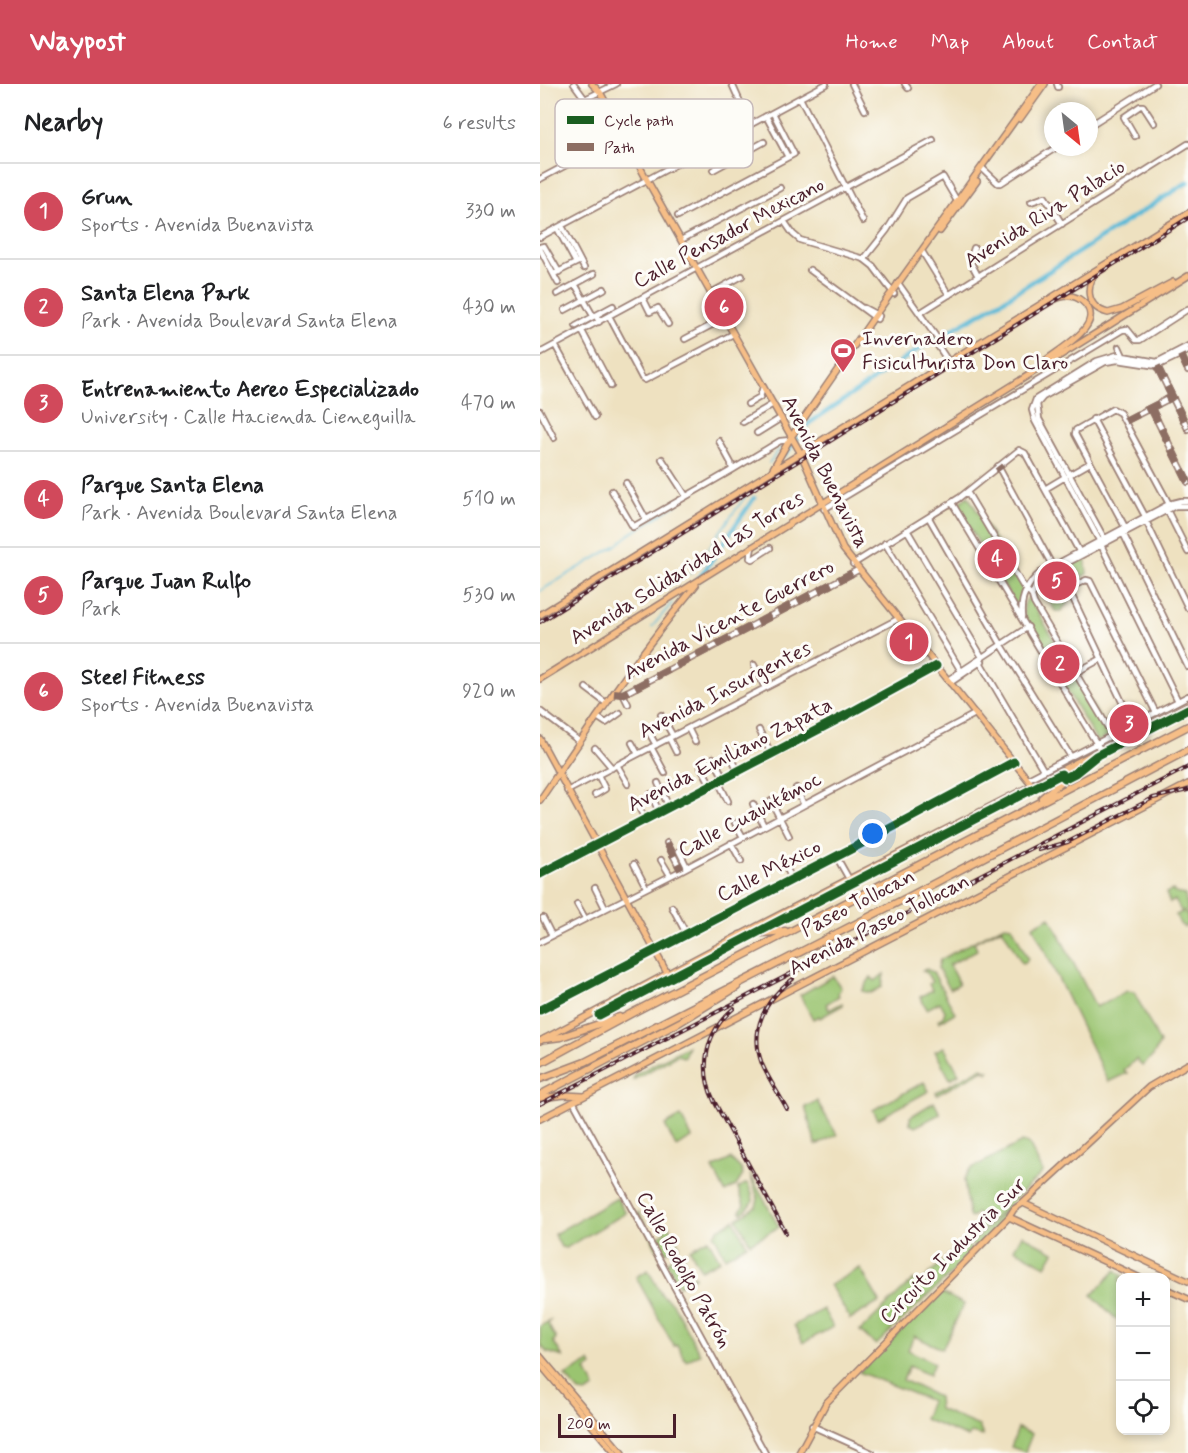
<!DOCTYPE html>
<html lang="en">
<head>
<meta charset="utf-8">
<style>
  :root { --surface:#fff; --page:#f2f2f2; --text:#202124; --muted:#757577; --line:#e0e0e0; --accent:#d1495b }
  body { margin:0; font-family:Mynerve,sans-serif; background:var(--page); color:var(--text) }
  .controls { position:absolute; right:18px; bottom:18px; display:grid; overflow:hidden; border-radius:12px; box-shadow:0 3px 9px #0003 }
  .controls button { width:54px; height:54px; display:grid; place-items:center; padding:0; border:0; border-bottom:2px solid var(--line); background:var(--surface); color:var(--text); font:30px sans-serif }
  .compass { position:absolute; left:504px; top:18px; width:54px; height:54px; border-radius:50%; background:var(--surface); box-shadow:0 3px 9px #0003; rotate:151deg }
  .scale { position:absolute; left:18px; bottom:15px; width:118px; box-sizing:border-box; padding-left:6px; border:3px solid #4a1f2b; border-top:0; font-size:16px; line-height:21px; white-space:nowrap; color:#4a1f2b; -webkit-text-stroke:4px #fdfcf7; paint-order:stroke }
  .you { position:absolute; left:333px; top:750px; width:21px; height:21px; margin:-15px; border:4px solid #fff; border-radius:50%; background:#1a73e8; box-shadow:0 0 0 9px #1a73e833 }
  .badge { display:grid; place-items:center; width:39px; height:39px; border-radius:50%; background:var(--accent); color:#fff; font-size:20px; font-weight:700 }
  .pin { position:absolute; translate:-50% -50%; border:3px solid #fff; box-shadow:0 2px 6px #0006 }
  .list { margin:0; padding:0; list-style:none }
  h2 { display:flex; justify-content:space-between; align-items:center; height:78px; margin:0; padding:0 24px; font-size:26px }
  h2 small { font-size:20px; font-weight:400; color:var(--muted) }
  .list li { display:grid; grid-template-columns:39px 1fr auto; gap:18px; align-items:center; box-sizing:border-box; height:96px; padding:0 24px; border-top:2px solid var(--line) }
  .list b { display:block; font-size:22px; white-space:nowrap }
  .list p { margin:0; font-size:20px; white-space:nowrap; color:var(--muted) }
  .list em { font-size:20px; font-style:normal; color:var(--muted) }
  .icon { flex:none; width:33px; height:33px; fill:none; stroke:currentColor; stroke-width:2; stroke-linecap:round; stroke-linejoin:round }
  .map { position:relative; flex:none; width:648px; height:1369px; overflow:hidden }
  header { display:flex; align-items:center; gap:36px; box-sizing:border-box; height:84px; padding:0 30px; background:var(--accent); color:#fff }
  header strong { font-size:28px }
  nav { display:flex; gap:33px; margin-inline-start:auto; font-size:21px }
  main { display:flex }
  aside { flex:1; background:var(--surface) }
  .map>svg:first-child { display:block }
  .green { fill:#9ac470; stroke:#72724e; stroke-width:1.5 }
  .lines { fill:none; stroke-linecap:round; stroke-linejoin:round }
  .stream { stroke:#59b9d7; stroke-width:1.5 }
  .canal { stroke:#59b9d7; stroke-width:4.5 }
  .minor-casing { stroke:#9c8076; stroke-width:8 }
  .major-casing { stroke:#9c8076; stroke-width:8 }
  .highway-casing { stroke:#9c8076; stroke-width:9 }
  .minor { stroke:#fff; stroke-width:4.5 }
  .major { stroke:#f6be87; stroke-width:5 }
  .highway { stroke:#f6be87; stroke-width:6 }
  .rail-casing { stroke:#4a1f2b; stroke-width:4 }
  .rail { stroke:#fdfcf7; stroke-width:1.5; stroke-dasharray:4.5; stroke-linecap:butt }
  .quiet { stroke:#8d6e63; stroke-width:8; stroke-dasharray:15 8; stroke-linecap:butt }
  .cycleway-casing { stroke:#fdfcf7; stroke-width:13 }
  .cycleway { stroke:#1b5e20; stroke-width:9 }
  .labels { text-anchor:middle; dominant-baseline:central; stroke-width:6; stroke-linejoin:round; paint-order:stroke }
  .street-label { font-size:21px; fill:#4a1f2b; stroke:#fdfcf7 }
  .poi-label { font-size:21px; fill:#4a1f2b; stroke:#fdfcf7; text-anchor:start }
  .key { fill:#fdfcf7; stroke:#c7baba; stroke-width:1.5 }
  .key-label { font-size:16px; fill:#4a1f2b }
</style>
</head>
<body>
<header>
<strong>Waypost</strong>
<nav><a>Home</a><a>Map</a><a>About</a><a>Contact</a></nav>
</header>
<main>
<aside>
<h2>Nearby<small>6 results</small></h2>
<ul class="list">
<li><span class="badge">1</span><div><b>Grun</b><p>Sports · Avenida Buenavista</p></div><em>330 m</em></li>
<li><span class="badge">2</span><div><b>Santa Elena Park</b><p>Park · Avenida Boulevard Santa Elena</p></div><em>430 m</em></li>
<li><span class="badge">3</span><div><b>Entrenamiento Aereo Especializado</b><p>University · Calle Hacienda Cieneguilla</p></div><em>470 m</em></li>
<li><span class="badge">4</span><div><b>Parque Santa Elena</b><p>Park · Avenida Boulevard Santa Elena</p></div><em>510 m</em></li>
<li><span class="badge">5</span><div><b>Parque Juan Rulfo</b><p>Park</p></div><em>530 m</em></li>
<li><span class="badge">6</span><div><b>Steel Fitness</b><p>Sports · Avenida Buenavista</p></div><em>920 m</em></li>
</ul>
</aside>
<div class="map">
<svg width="648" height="1369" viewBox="0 0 648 1369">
  <rect width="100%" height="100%" fill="#fdfcf7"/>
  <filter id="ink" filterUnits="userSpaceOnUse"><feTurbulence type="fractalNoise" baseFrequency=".0167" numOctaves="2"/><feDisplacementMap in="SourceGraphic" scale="12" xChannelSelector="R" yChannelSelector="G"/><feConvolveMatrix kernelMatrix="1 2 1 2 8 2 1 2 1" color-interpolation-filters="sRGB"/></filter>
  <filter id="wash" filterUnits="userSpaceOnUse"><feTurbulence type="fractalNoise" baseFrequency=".008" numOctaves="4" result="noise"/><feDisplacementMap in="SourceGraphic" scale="24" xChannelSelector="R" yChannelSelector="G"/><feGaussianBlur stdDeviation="1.35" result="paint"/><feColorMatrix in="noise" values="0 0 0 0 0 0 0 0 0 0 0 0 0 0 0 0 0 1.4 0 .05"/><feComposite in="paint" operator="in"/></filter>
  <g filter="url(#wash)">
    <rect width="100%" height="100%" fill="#eee1c0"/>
    <path class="green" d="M428 412 483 502 479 527 416 421Z
      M545 471 547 490 523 502 529 518 521 527H515C510 516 504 511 499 500L504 494Z
      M489 513 570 651 557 658 486 536C483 527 482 520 489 513Z
      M633 806 635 809 645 811 648 826 645 829 648 831V841L644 843 640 840 636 831 644 827H641L635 816 630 819 626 809Z
      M510 833 556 923 587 907 594 908 620 959 613 972 602 982 596 975 584 986 587 989 568 998 493 842Z
      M464 841 472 842 488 875 486 878 482 879 462 844 434 858 437 866 409 881 419 900 410 905 398 884 400 876Z
      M386 885 393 888 415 929 399 938 398 936 403 933 405 927 400 918 387 925 380 913 392 906 389 900 392 898 386 888 382 887Z
      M344 890 342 903 331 909 322 907 331 893 335 897Z
      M293 892 301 904 298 909 299 912 286 920 289 926 302 919 303 921 280 934 279 932 273 935 260 911Z
      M148 962 144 973 137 971 93 996 94 991Z
      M404 963 419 990 410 995 395 967Z
      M441 984 449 987 448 989 443 986 397 1011 396 1008Z
      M384 998 389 1007 338 1035 333 1026Z
      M277 1017 297 1051 276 1061 265 1023Z
      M394 1018 400 1030 375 1043 370 1040V1033Z
      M141 1032 152 1054 136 1063 125 1041Z
      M482 1058 489 1060 503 1088 427 1161 434 1168 336 1261 320 1247 374 1195 383 1204 385 1202 381 1198 444 1137 437 1129 431 1134 429 1132 424 1095 430 1085Z
      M191 1075 201 1085 203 1091 196 1102 185 1108 173 1084Z
      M210 1090 239 1143 210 1159 197 1135 216 1122 218 1115Z
      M205 1100H208C215 1117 216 1118 202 1129L200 1127 204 1121 198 1104Z
      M77 1114 86 1129 26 1164 21 1163 14 1150Z
      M469 1123 462 1134V1138L435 1164 431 1160Z
      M99 1128 114 1155 126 1148 122 1141 129 1142 139 1161 120 1171 97 1129Z
      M194 1136 207 1161 185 1173 174 1150 177 1148 178 1145Z
      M482 1151 514 1168 506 1182 474 1165Z
      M168 1155 180 1176 161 1186 150 1165Z
      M144 1169 143 1186 147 1195 154 1191 155 1193 139 1202 126 1178Z
      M320 1184 340 1218 310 1235 290 1201Z
      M108 1186 122 1211 133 1220 160 1270 146 1277 137 1261 134 1262 96 1193Z
      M576 1186 584 1193 580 1194V1239L552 1211Z
      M400 1208 424 1220 402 1265 374 1252 368 1266 394 1279 389 1291 369 1282 363 1296 398 1313 399 1325 439 1342 443 1352 431 1349 428 1353 384 1335 391 1317 319 1288Z
      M283 1225 293 1243 263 1259 254 1241Z
      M10 1237 8 1240 16 1255 13 1257 23 1273 7 1268 0 1261V1242Z
      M50 1278 52 1282 46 1286 55 1304 46 1309 39 1308 25 1292Z
      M478 1344 492 1350 485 1368 471 1363Z"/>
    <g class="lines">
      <path class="stream" d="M229 379 244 359
        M150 490 212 403
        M0 507 77 461 90 450 136 421
        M112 543 132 519"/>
      <path class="canal" d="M245 371 268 340 379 265 467 214 648 98
        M158 496 214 414"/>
    </g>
  </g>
  <g filter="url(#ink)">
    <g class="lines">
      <defs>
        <path id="minor" d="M34 0 45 15 76 0
          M192 0 201 20 197 29 204 43
          M312 0 325 26
          M365 0 368 4
          M517 0 518 3
          M260 14 323 137
          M23 26 45 15
          M226 32 248 73
          M549 42 615 0
          M595 52 584 33 600 22H603L614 39
          M180 56 191 76
          M442 84 458 99H461L517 63
          M173 86 224 58
          M0 95 118 32
          M491 118 505 113 522 140
          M138 132 254 70 233 29
          M244 137 253 150 260 156 324 175 333 182 354 210
          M22 142 44 184
          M17 144 36 179
          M0 153 286 0
          M141 156 240 104
          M0 163 4 162 19 188
          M434 164 430 177 438 192
          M0 165 18 199
          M383 169 409 211
          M324 175 347 146 367 114 403 93 417 117
          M270 186 337 235
          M16 189 38 178
          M358 199 397 254 398 262 408 277
          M35 200 52 230 56 232 59 238
          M171 209 202 192
          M17 210 54 190
          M103 214 110 228 118 224 128 240
          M324 224 339 232
          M25 226 64 205
          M380 229 648 60
          M69 232 102 294 105 296 193 250
          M36 242 73 222
          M42 247 71 302
          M145 255 185 234
          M15 261 55 333
          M579 263 584 274
          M0 269 393 56
          M641 271 648 286
          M617 282 648 345
          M208 320 220 313 223 303
          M611 324 648 398
          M0 327 14 354
          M553 335 605 432
          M585 337 632 313
          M203 338 233 320
          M217 349 241 334
          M122 375 146 412
          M458 382 512 481
          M192 386 240 357 251 356
          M529 391 550 379
          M86 399 106 435
          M505 405 525 393
          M72 407 93 443 192 386 191 379 179 357
          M427 408 483 502 492 512 494 519 577 659
          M412 419 561 667
          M284 425 582 246 587 245 596 256H600L648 225
          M627 426 648 468
          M389 434 461 560
          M606 437 648 524
          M585 443 535 350 536 346 573 325 580 329 629 420
          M367 446 442 573
          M583 449 648 583
          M564 454 499 335 497 320 503 313 565 278 578 276 617 282 648 267
          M559 456 495 337 492 326 496 315 557 277 577 271 617 278 648 262
          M345 459 421 587
          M561 461 638 617
          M212 463 210 474 213 475 230 464
          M313 480 419 414 479 366 485 369 539 467
          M492 512 497 498 506 490 635 422H648
          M482 533C480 515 486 501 500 489L629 420 641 417H648
          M463 563 531 673
          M440 578 504 687
          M214 581 225 604
          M535 589 561 575
          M408 596 488 543
          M410 599 442 577
          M46 604 66 619
          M74 609 83 610 318 486
          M83 610 88 620
          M0 627 39 657
          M121 631 133 652
          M57 633 66 639 80 629
          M593 641 530 508 531 503 546 496 550 497 616 629
          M148 644 155 658
          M219 646 231 669
          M108 647 116 661
          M129 654 136 668
          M92 659 98 670
          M111 663 125 689
          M55 664 72 684
          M188 666 198 687
          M173 674 184 694
          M77 681 88 700
          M161 683 171 701
          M488 695 648 612
          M178 697 188 717
          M118 699 129 723
          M256 704 264 721
          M27 707 358 535
          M111 710 119 728
          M55 711 65 705 58 691
          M95 716 105 735
          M231 717 249 752
          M213 720 224 742
          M195 739 203 753
          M127 759 141 786
          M191 759 201 777
          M139 767 147 783
          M296 772 309 795
          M121 776 130 791
          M243 777 252 795
          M94 780 106 803
          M0 790 310 629 396 582
          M55 804 65 824
          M37 820 45 834
          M132 823 146 849
          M3 834 12 852
          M0 858 140 787 435 630
          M0 926 336 752 474 678
          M34 1019 225 1369
          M272 1342 332 1369"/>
        <path id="major" d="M52 0 60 8 107 96 260 368 303 465 493 702
          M480 35 505 0
          M400 147 437 97
          M558 186C545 201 545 223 568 229L582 225 633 198
          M500 281C514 267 571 241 542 217 532 209 522 212 511 217
          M231 388 251 353 334 233 501 0
          M0 531 648 129
          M0 595 648 192
          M0 655 127 889
          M0 716C50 643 99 569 156 501
          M0 957 200 851 648 621
          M0 1014 25 1011 44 1012
          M0 1035 648 700
          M483 1119 648 1197
          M469 1133 600 1194
          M626 1205 648 1215
          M0 1272 82 1369
          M0 1280 75 1369
          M259 1369 286 1319 469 1133 474 1125 483 1119 609 1003 648 980"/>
        <path id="highway" d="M502 714 552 672
          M200 851 245 847
          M5 955 21 953 79 933
          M0 979 94 928 648 642
          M0 995 45 978 372 811 648 666
          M0 1011 140 938 197 903"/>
      </defs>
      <use href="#minor" class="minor-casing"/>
      <use href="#major" class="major-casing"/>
      <use href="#highway" class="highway-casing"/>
      <use href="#minor" class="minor"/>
      <use href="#major" class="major"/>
      <use href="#highway" class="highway"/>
      <defs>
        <path id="rail" d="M0 538 648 134
          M499 766 528 758 613 714 648 706
          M194 924C166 947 158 984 174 1017L246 1149
          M0 1020 648 683
          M247 1025C239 1010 229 996 222 980 209 946 225 915 253 895"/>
      </defs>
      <use href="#rail" class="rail-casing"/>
      <use href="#rail" class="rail"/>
      <path class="quiet" d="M641 271 648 286
        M617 282 648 345
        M611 324 648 398
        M585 337 632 313
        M458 382 461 386
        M74 609 83 610 318 486
        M127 759 141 786"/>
      <defs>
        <path id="cycleway" d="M0 790 310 629 396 582
          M0 926 336 752 474 678
          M59 931 521 690 525 694 535 689 556 672 648 625"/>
      </defs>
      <use href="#cycleway" class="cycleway-casing"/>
      <use href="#cycleway" class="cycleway"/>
    </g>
  </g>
  <defs>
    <symbol id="stadium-pin" viewBox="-11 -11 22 30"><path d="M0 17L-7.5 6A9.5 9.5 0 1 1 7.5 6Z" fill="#d1495b" stroke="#fdfcf7"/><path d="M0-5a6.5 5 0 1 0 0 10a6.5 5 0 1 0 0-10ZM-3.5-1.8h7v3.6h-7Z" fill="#fff"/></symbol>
  </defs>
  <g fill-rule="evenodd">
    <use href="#stadium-pin" x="288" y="252" width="30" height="40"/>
  </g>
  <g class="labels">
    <g class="street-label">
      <text transform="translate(505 130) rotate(-32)">Avenida Riva Palacio</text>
      <text transform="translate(189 149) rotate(-28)">Calle Pensador Mexicano</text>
      <text transform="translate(285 388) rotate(63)">Avenida Buenavista</text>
      <text transform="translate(147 484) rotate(-32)">Avenida Solidaridad Las Torres</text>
      <text transform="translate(189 536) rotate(-28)">Avenida Vicente Guerrero</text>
      <text transform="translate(185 606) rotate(-27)">Avenida Insurgentes</text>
      <text transform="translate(190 671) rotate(-27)">Avenida Emiliano Zapata</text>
      <text transform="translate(210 731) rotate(-28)">Calle Cuauhtémoc</text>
      <text transform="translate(229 787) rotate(-27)">Calle México</text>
      <text transform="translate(318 819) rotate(-27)">Paseo Tollocan</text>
      <text transform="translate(339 841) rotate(-27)">Avenida Paseo Tollocan</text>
      <text transform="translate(413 1167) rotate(-45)">Circuito Industria Sur</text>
      <text transform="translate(144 1186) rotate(61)">Calle Rodolfo Patrón</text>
    </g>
    <g class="poi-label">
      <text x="322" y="255">Invernadero<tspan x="322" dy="24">Fisiculturista Don Claro</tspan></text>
    </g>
  </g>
  <rect x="15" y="15" width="198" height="69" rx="9" class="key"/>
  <rect x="27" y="32" width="27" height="8" fill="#1b5e20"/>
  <rect x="27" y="59" width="27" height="8" fill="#8d6e63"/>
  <g class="key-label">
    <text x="64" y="42">Cycle path</text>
    <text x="64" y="69">Path</text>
  </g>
</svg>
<div class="controls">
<button>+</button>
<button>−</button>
<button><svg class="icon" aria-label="locate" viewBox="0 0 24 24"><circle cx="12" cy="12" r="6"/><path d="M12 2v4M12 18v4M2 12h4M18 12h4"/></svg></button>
</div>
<svg class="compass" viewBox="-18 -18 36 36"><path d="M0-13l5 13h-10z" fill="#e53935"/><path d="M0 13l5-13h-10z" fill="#757577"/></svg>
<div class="scale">200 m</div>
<div class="you"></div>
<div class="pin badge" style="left:369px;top:558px">1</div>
<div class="pin badge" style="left:520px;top:580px">2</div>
<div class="pin badge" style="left:589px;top:640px">3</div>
<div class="pin badge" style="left:457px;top:475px">4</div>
<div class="pin badge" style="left:517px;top:497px">5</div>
<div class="pin badge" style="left:184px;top:223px">6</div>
</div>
</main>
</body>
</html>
